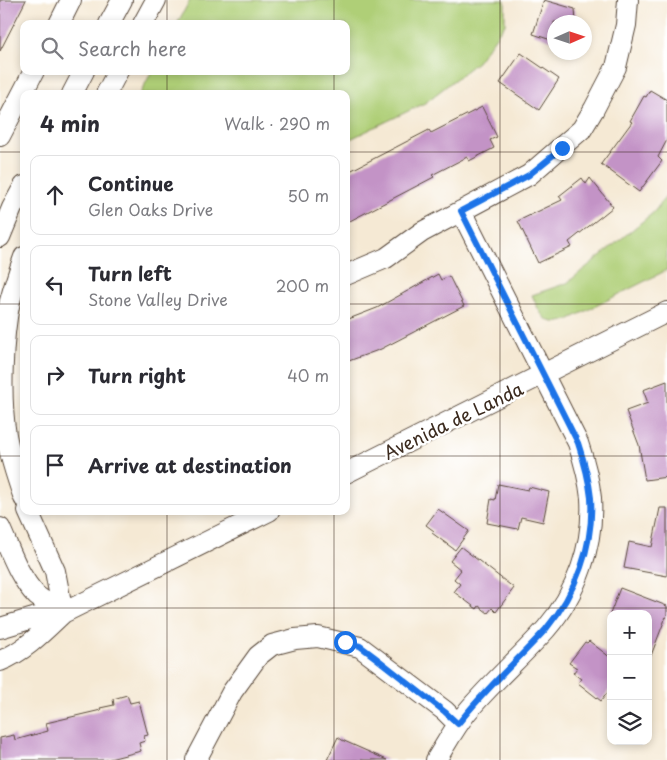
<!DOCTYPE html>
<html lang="en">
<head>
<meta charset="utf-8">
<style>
  :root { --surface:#fff; --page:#f2f2f3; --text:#2b2b33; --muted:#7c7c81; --line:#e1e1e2 }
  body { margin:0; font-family:"Playpen Sans",sans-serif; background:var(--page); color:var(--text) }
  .controls { position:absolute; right:15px; bottom:15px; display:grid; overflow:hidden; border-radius:10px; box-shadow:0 2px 8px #0003 }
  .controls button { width:45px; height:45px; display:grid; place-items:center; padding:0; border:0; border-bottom:1px solid var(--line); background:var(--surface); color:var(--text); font:25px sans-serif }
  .compass { position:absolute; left:547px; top:15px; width:45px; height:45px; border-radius:50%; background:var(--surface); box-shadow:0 2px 8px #0003; rotate:87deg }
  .stop { position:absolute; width:15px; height:15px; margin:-11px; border:4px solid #1a73e8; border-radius:50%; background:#fff }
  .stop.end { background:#1a73e8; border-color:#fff; box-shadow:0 1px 5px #0008 }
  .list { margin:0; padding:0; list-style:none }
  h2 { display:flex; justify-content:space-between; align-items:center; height:65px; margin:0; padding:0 20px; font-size:21px }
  h2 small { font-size:16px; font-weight:400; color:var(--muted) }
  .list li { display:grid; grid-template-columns:32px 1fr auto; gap:15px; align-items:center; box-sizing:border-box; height:80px; margin:0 10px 10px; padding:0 10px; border:1px solid var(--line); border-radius:10px }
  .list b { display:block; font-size:19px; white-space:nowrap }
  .list p { margin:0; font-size:16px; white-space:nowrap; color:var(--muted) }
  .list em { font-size:16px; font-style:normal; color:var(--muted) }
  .icon { flex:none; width:28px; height:28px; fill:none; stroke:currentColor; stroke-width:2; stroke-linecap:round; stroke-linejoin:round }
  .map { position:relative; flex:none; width:667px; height:760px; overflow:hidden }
  .search { position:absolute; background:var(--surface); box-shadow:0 2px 8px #0003; left:20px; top:20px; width:330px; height:55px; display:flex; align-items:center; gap:12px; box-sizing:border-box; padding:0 18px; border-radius:10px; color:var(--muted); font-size:19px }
  .panel { position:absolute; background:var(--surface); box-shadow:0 2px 8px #0003; left:20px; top:90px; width:330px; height:425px; border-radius:10px }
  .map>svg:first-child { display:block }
  .green { fill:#afcf77; stroke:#757c4a }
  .building { fill:#c393c6 }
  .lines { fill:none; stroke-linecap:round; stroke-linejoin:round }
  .minor-casing { stroke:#574739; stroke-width:22 }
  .minor { stroke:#fff; stroke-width:20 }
  .route { stroke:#1a73e8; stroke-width:6 }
  .grid { fill:none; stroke:#3b2a1e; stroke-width:1; stroke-opacity:0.55 }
  .labels { text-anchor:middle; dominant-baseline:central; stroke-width:5; stroke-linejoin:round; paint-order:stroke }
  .street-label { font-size:18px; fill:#3b2a1e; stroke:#fff }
</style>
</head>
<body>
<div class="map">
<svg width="667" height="760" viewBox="0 0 667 760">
  <rect width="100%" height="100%" fill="#fff"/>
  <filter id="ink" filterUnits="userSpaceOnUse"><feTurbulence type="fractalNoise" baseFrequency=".02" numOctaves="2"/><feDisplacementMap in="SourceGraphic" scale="10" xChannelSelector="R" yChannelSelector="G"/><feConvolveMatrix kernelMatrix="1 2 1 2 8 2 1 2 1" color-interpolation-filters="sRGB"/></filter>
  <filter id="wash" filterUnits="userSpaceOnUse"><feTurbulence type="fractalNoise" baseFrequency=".0096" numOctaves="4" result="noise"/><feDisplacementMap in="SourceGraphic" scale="20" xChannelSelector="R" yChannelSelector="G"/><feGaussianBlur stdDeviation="1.12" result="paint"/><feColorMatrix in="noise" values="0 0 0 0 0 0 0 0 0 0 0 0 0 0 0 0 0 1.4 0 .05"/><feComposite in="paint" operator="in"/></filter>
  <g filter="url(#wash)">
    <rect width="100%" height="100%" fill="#f5e9d4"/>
    <path class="green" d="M190 0H505V24L477 62 425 103 346 141V94H140L152 71H346V24H177Z
      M667 195V270L568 320C545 328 540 313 532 295L567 283 654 212Z"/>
    <g id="blocks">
      <path class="building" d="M0 0H26L0 51Z
        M544 0 575 9 576 22H554V41L533 34Z
        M521 53 559 79 539 110 500 83Z
        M650 90 667 100V140L658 157 662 161 639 192 601 164 632 122 630 121 644 96 646 97Z
        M482 107 497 137 490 140 494 148 469 161 467 157 432 175 434 177 346 223V173L429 130 431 133Z
        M582 178 586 184 590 178 613 207 569 242 572 247 538 263 518 221 562 200 559 196Z
        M438 274 441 280 449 276 464 306 381 349 346 362V320L377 308Z
        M667 381V477L645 480 639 445 626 411 648 403 643 390Z
        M498 484 528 490 529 487 549 492 543 522 521 517 518 529 487 523 491 499 495 500Z
        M660 508H667V576L624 568 629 542 652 547Z
        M438 509 469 531 455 550 432 533 434 531 426 525Z
        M461 547 514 588 496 612 492 608 488 613 479 606 477 609 454 592 460 584 454 579 461 570 450 561Z
        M620 588 667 606V614L650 658 648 657V614H610Z
        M589 641 611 658V688L601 701 578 683 581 679 573 673 577 668 569 663 585 642 587 643Z
        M127 695 130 703 139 701 148 735 144 736 145 741 139 743 141 751 106 760H0V738L14 735 15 740 48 731 46 723 101 710 100 708 114 705 113 699Z
        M338 737 342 740 387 760H327Z"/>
    </g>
  </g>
  <g filter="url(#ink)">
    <use href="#blocks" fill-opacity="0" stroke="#574739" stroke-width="1"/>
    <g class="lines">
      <defs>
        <path id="minor" d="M59 24 71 0
          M109 24 122 0
          M143 24 156 0
          M72 94 84 71
          M106 94 118 71
          M0 136 34 71
          M0 237 12 208 24 186
          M24 257C19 271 14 286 10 301 2 337 0 399 6 435 10 457 17 478 24 498
          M346 275 386 258 422 232 529 175 582 129 594 109 616 67 626 25 628 0
          M346 473 667 312
          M28 511 55 571 63 613
          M0 528C10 550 19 578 37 596 45 602 55 608 63 613
          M0 628 40 616 63 613
          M0 661C25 651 44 631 63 613L269 511
          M196 760 232 692 258 656 272 645 295 639 318 637 360 647 445 711 458 724
          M436 760C446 744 455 727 467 712 492 682 521 657 546 629 577 593 594 545 591 498 589 479 584 461 578 443L461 211"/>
      </defs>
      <use href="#minor" class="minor-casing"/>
      <use href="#minor" class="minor"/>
    </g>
  </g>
  <g class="lines" filter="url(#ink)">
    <path class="route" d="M345 642 360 646 376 658 445 712 458 724C484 690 517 661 546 629 576 593 594 545 591 498 589 479 584 461 578 443L461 211 529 175 562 148"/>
  </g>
  <path class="grid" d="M167 0V24M334 0V24M500 0V760M167 71V94M334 71V94M0 152H24M346 152H667M0 304H24M346 304H667M0 456H24M346 456H667M167 511V760M334 511V760M0 608H667"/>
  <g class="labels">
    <g class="street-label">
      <text transform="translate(453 420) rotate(-26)">Avenida de Landa</text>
    </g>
  </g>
</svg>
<div class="controls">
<button>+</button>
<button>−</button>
<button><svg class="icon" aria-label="layers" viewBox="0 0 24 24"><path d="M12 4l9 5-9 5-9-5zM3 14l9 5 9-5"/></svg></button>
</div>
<svg class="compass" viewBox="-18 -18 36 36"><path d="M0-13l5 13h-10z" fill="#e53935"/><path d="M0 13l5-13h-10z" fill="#7c7c81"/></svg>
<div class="stop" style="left:345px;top:642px"></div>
<div class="stop end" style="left:562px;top:148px"></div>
<div class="search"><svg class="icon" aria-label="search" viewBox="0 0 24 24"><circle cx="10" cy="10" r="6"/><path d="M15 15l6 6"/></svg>Search here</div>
<section class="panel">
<h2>4 min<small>Walk · 290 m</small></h2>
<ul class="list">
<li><svg class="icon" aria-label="ahead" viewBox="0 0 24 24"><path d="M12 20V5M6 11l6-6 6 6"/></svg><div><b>Continue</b><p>Glen Oaks Drive</p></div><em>50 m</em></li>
<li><svg class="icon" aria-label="left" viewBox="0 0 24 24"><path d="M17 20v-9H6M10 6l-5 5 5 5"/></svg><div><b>Turn left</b><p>Stone Valley Drive</p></div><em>200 m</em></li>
<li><svg class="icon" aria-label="right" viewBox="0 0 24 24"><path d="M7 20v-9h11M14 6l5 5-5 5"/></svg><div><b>Turn right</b></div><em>40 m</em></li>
<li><svg class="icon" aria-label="arrive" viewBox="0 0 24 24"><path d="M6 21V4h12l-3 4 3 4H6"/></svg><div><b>Arrive at destination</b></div></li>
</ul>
</section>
</div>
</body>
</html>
